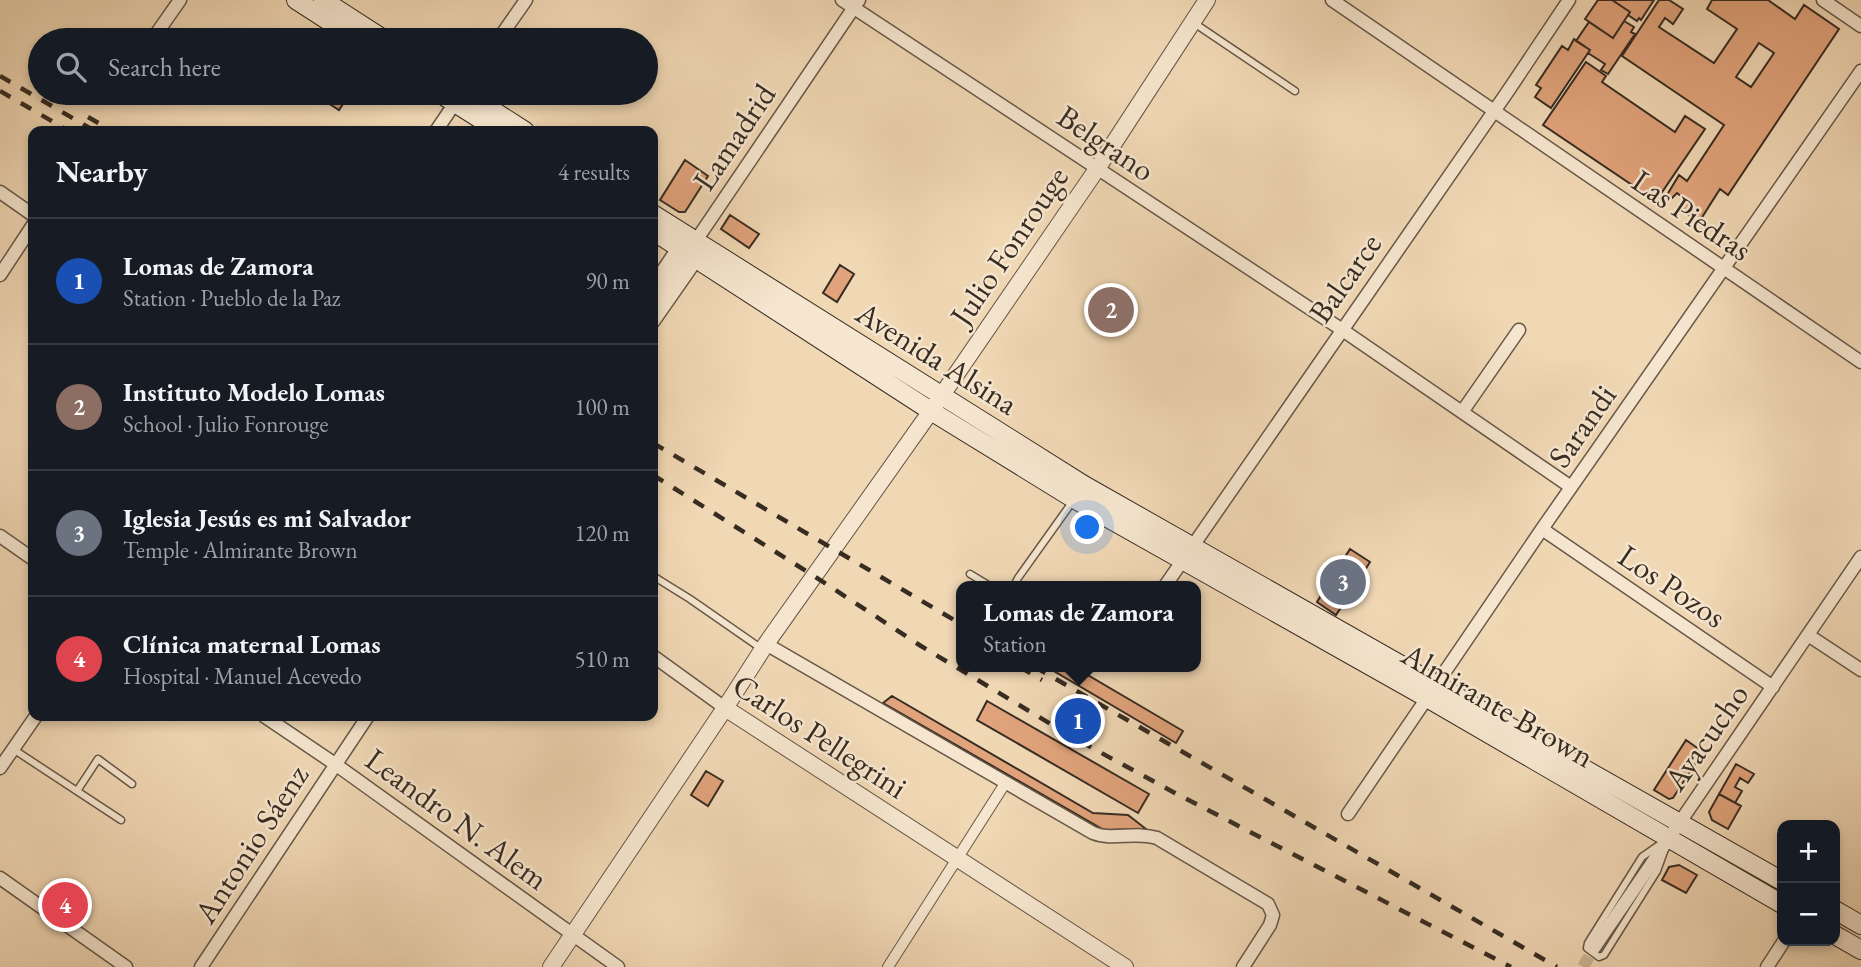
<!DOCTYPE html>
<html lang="en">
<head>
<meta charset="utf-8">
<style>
  :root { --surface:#171b24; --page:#242831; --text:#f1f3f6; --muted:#9ea1a6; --line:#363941; --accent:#2563eb }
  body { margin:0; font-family:"EB Garamond",serif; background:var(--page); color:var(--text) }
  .controls { position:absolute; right:21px; bottom:21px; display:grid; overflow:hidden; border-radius:14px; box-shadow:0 4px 10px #0003 }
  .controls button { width:63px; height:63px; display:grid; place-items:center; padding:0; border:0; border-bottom:2px solid var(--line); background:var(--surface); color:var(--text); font:35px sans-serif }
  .you { position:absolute; left:1088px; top:528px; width:24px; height:24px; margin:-18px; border:5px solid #fff; border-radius:50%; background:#1a73e8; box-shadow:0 0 0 10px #1a73e833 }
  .badge { display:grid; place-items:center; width:46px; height:46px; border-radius:50%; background:var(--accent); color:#fff; font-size:23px; font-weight:700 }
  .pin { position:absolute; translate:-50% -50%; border:4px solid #fff; box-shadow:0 2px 7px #0006 }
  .popup { position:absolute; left:956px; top:581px; width:245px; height:91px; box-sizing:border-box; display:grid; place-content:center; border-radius:14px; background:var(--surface); filter:drop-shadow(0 2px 5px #0005); font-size:23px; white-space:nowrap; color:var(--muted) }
  .popup b { font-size:26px; color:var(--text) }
  .popup::after { content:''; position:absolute; left:50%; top:100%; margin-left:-14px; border:14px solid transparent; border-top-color:var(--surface) }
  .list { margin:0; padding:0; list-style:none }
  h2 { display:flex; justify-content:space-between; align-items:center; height:91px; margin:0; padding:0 28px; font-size:30px }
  h2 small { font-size:23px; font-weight:400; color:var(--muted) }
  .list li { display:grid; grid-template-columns:46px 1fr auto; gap:21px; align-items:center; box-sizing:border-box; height:126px; padding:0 28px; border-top:2px solid var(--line) }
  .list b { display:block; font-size:26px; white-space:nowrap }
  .list p { margin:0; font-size:23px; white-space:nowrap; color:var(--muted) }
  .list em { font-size:23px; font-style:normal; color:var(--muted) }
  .icon { flex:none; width:38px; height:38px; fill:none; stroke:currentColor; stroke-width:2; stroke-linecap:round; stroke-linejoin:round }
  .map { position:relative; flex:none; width:1861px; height:967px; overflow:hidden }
  .search { position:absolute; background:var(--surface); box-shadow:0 4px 10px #0003; left:28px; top:28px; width:630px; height:77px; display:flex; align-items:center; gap:18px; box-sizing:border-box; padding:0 24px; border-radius:38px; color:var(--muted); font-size:26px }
  .panel { position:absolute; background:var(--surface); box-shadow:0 4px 10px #0003; left:28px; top:126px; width:630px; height:595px; border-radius:14px }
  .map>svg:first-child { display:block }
  .building { fill:#e1a37b; stroke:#372c22; stroke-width:2; fill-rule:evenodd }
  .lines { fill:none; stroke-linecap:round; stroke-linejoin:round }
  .minor-tunnel { stroke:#ccb698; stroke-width:12; stroke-dasharray:12 6; stroke-linecap:butt }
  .service-casing { stroke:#665747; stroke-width:9 }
  .pedestrian-casing { stroke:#665747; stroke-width:12 }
  .minor-casing { stroke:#665747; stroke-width:15 }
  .tertiary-casing { stroke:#665747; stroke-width:18 }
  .secondary-casing { stroke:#372c22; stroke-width:20 }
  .service { stroke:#f6e6cf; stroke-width:6 }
  .pedestrian { stroke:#f6e6cf; stroke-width:10 }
  .minor { stroke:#f6e6cf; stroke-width:12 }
  .tertiary { stroke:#f6e6cf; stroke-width:16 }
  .secondary { stroke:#f6e6cf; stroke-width:18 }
  .rail { stroke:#372c22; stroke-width:4.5; stroke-dasharray:12 12; stroke-linecap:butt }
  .labels { text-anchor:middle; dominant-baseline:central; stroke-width:5; stroke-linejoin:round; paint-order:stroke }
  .street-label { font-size:32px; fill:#372c22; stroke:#f6e6cf }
</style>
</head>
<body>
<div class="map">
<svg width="1861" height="967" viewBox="0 0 1861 967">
  <rect width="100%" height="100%" fill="#f1d8b5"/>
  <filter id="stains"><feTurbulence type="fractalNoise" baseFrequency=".00286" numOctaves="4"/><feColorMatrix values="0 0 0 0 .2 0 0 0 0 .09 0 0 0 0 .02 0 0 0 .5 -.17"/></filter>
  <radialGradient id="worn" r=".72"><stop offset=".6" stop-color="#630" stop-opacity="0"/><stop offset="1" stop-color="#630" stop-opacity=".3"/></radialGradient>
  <path class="building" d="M1598 0H1612L1630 12 1613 38 1585 19Z
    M1612 0H1654L1641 20 1639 18 1637 21 1628 15 1630 12Z
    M1659 0H1669L1683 9 1673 24 1665 18 1659 27 1714 63 1737 29 1707 9 1712 0H1768L1795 19 1804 5 1839 29 1728 195 1720 189 1699 222 1677 207 1683 198 1677 193 1672 198H1669L1667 195 1679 175 1687 181 1724 125 1622 56ZM1759 43 1774 53 1751 87 1736 77Z
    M1624 21 1634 27 1631 32 1635 34 1608 74 1601 70 1605 64 1588 53 1590 50 1576 41 1589 22 1613 38Z
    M1574 39 1590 50 1551 108 1535 97 1541 88 1536 85 1562 46 1568 50Z
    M1586 62 1606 76 1602 82 1675 132 1685 116 1705 129 1656 201 1543 125Z
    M330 93H350L339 110 325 101Z
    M685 160 708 176 685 212H679L660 200Z
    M730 215 759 234 749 248 721 229Z
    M840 265 854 274 837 302 823 293Z
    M1350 549 1370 562 1336 615 1317 602Z
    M1047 667H1074L1183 731 1176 743Z
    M892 696 1093 813 1128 815 1146 829 1104 830 883 703Z
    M987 701 1149 794 1138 813 977 720Z
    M1686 740 1703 752 1673 798 1669 799 1654 790Z
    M1736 764 1754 774 1748 783 1740 778 1735 787 1742 791 1735 803 1719 794Z
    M706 771 723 781 708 806 691 795Z
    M1719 794 1741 806 1728 829 1712 820 1709 812Z
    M1679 865 1697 875 1686 893 1662 880 1669 867Z"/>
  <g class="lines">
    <path class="minor-tunnel" d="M1583 967 1594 948"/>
    <defs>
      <path id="service" d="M1194 23 1295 91
        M970 574 990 586
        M653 576 690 599 762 649
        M1014 586 1018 578 1073 501
        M13 749 121 820
        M77 791 98 759 132 784
        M1669 838 1657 871 1604 955 1599 957 1587 948 1588 943 1642 857Z"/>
      <path id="pedestrian" d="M888 967 1006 782"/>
      <path id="minor" d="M842 0 1341 329 1571 487
        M1332 0 1861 362
        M1823 0 1861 26
        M152 40 180 0
        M498 40 526 0
        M436 131 459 97
        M0 192 33 215
        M0 275 33 225
        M653 285 678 248
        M653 304 859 0
        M653 322 697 259
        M1462 412 1519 330
        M1542 529 1773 687
        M0 536 33 559
        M1165 586 1506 94 1569 0
        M1808 635 1861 670
        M766 644 1093 833C1113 841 1135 831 1157 838L1268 904 1273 915 1270 925 1243 967
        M653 656 725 708
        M264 716 335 764 618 967
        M0 768 36 716
        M1348 814 1542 529 1861 71
        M0 878 126 967
        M1594 948 1861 557
        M201 967 368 716
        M1767 967 1784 941"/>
      <path id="tertiary" d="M725 708 1125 967
        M551 967 725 708 766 644 931 411 1097 169 1207 0"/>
      <path id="secondary" d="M296 0 358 40
        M323 0 385 40
        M439 93 499 131
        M466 93 525 131
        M653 214 1084 485 1782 881
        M653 231 931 411 1074 499 1427 698 1782 904
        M1835 910 1861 925
        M1835 935 1861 950"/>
    </defs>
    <use href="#service" class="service-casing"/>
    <use href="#pedestrian" class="pedestrian-casing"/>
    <use href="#minor" class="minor-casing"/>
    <use href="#tertiary" class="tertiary-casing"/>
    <use href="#secondary" class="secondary-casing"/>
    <use href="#service" class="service"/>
    <use href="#pedestrian" class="pedestrian"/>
    <use href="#minor" class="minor"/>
    <use href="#tertiary" class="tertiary"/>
    <use href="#secondary" class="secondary"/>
    <path class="rail" d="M0 76 95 131
      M0 91 69 131
      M88 117 112 131
      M653 443 961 624
      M653 475 814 576 921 646 1074 738 1173 792 1511 967
      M1020 667 1042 680
      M1035 667 1557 967"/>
  </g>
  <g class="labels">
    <g class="street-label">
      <text transform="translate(734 137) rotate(-56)">Lamadrid</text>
      <text transform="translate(1106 143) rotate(34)">Belgrano</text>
      <text transform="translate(1692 215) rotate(34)">Las Piedras</text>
      <text transform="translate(1009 246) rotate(-56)">Julio Fonrouge</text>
      <text transform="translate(1345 278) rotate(-55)">Balcarce</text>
      <text transform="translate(937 358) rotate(32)">Avenida Alsina</text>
      <text transform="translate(1582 426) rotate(-55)">Sarandi</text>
      <text transform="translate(1672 586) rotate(34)">Los Pozos</text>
      <text transform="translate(1498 705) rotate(30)">Almirante Brown</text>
      <text transform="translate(820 736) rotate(33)">Carlos Pellegrini</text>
      <text transform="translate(1706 737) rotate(-55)">Ayacucho</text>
      <text transform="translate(457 819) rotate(36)">Leandro N. Alem</text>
      <text transform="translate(251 844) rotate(-57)">Antonio Sáenz</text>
    </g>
  </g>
  <rect width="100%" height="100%" filter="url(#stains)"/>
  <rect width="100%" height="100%" fill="url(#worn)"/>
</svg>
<div class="controls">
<button>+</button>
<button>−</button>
</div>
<div class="you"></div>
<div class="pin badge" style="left:1078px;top:721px;background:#1a4fb4">1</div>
<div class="popup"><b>Lomas de Zamora</b>Station</div>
<div class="pin badge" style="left:1111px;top:310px;background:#8d6e63">2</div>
<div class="pin badge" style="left:1343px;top:582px;background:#6b7280">3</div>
<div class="pin badge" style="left:65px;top:905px;background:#e0444e">4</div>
<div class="search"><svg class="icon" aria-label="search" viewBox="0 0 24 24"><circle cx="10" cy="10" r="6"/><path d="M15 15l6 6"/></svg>Search here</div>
<section class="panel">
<h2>Nearby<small>4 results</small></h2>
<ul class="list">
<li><span class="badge" style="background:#1a4fb4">1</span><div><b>Lomas de Zamora</b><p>Station · Pueblo de la Paz</p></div><em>90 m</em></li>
<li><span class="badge" style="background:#8d6e63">2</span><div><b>Instituto Modelo Lomas</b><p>School · Julio Fonrouge</p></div><em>100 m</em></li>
<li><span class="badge" style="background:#6b7280">3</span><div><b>Iglesia Jesús es mi Salvador</b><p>Temple · Almirante Brown</p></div><em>120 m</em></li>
<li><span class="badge" style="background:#e0444e">4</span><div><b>Clínica maternal Lomas</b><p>Hospital · Manuel Acevedo</p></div><em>510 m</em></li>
</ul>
</section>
</div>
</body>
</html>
